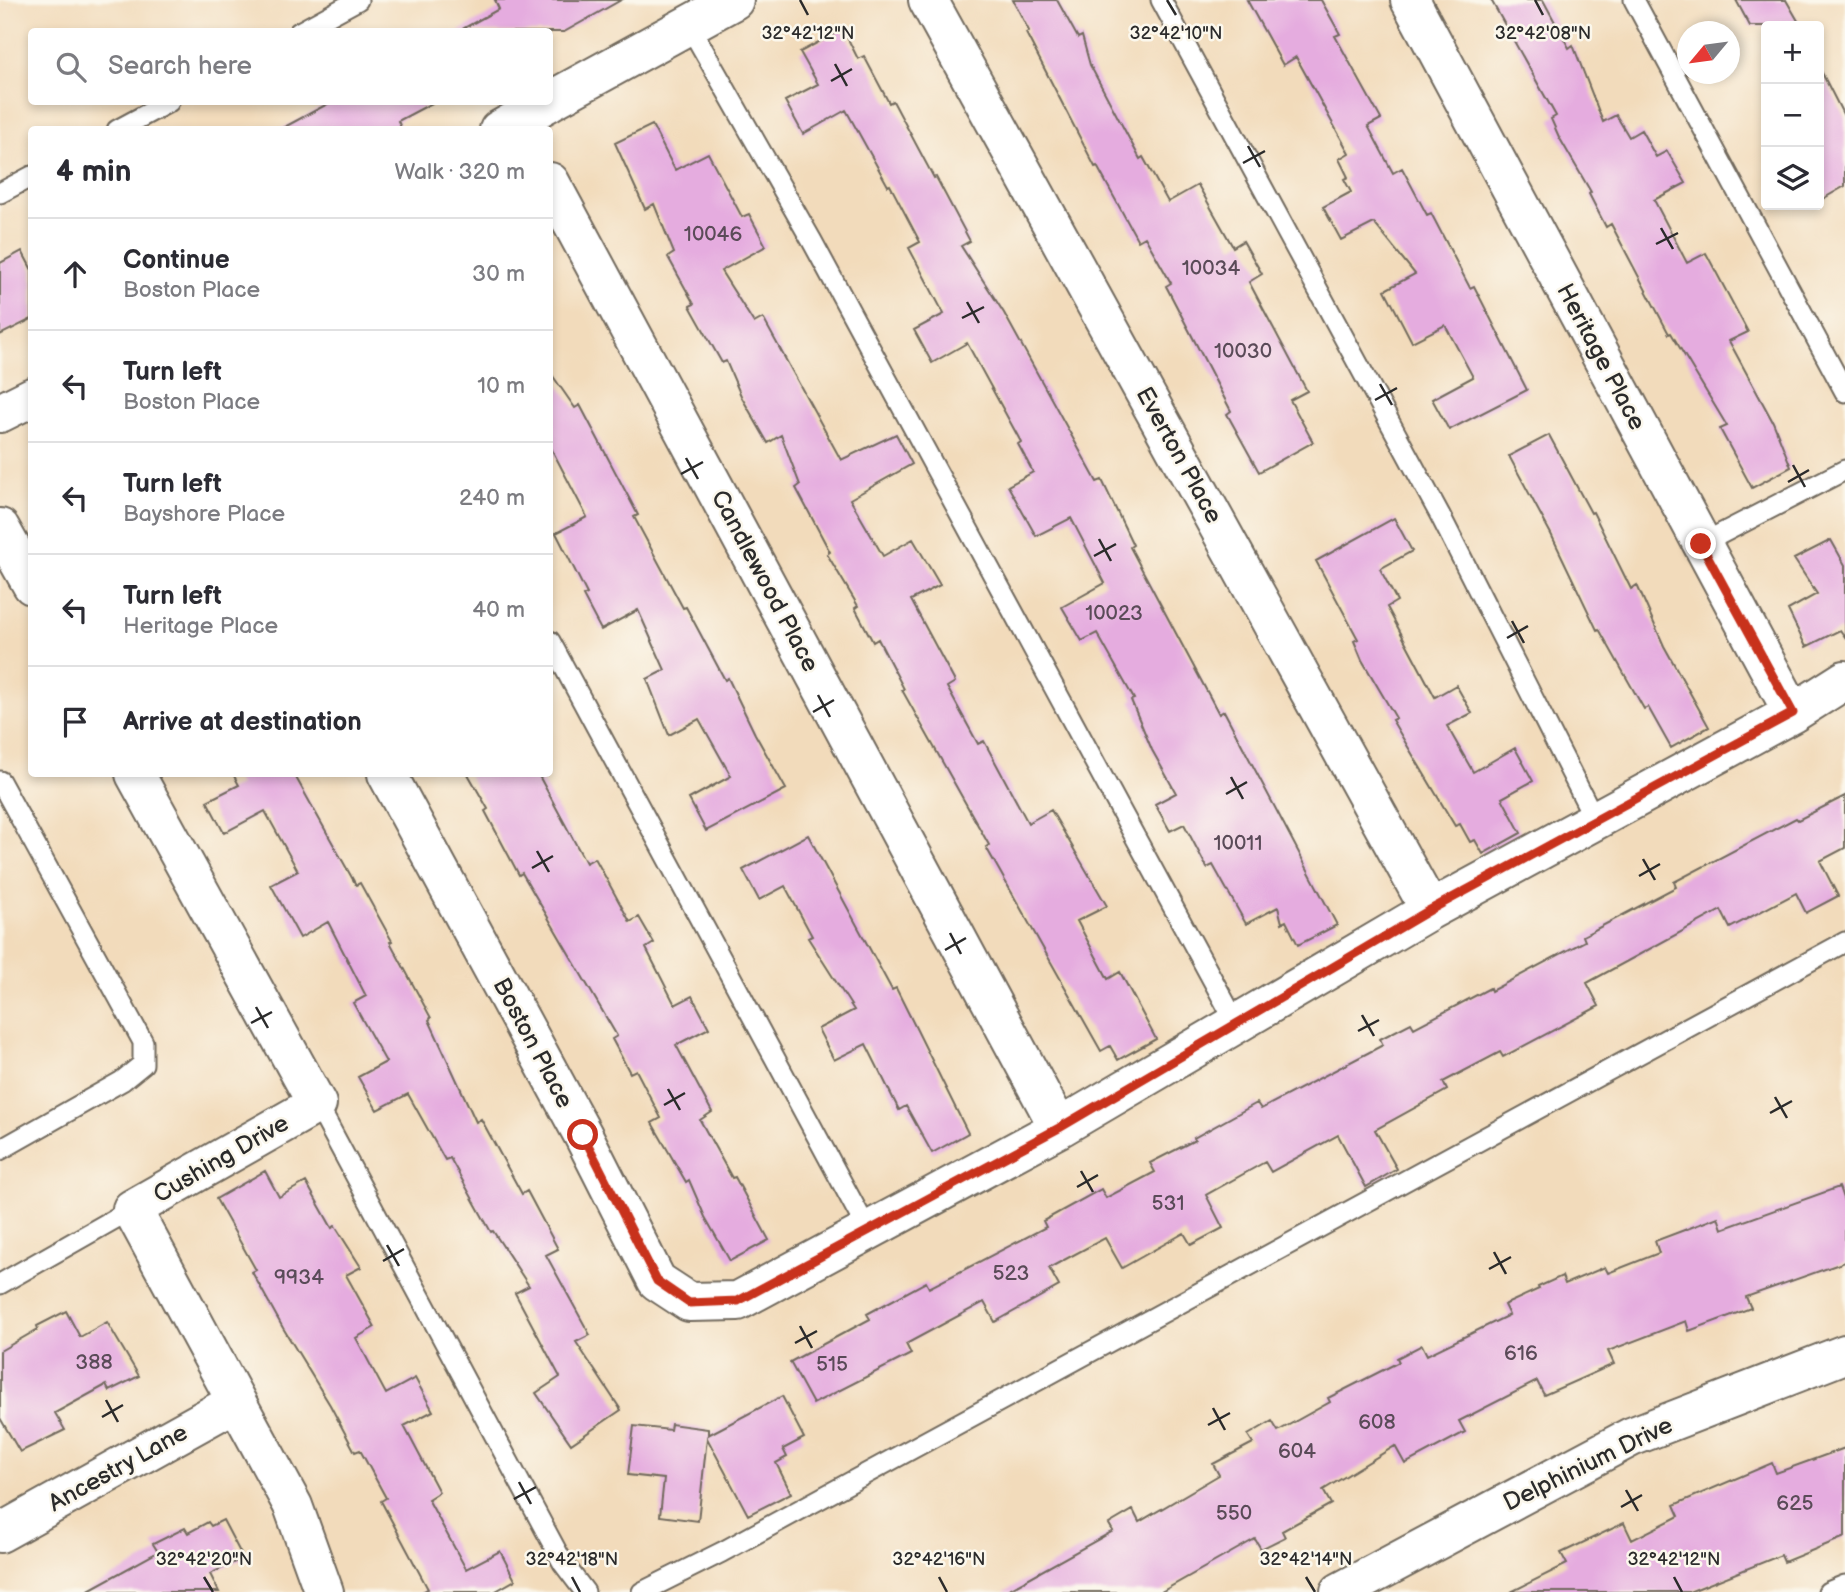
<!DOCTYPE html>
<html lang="en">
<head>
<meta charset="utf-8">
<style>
  :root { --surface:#fff; --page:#f2f2f3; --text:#2b2b33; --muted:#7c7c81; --line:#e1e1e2 }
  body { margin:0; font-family:"Balsamiq Sans",sans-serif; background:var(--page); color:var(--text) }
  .controls { position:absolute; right:21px; top:21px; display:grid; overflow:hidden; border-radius:7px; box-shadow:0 4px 10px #0003 }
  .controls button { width:63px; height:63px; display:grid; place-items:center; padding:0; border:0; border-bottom:2px solid var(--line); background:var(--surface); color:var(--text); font:35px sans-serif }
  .compass { position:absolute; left:1677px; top:21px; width:63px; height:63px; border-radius:50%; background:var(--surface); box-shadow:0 4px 10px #0003; rotate:241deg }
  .stop { position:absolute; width:21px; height:21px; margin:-16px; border:5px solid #c8321e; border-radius:50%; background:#fff }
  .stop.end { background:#c8321e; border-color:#fff; box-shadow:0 2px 7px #0008 }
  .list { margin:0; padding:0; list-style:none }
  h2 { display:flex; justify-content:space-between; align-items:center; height:91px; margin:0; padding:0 28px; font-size:30px }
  h2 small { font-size:23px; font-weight:400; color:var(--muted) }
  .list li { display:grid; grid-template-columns:46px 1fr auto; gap:21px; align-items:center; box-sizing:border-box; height:112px; padding:0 28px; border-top:2px solid var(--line) }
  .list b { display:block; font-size:26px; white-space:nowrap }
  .list p { margin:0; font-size:23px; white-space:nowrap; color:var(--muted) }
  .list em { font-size:23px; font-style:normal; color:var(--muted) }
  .icon { flex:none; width:38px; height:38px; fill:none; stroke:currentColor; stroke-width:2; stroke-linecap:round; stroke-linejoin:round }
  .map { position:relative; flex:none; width:1845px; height:1592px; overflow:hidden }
  .search { position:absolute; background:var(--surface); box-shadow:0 4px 10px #0003; left:28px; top:28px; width:525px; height:77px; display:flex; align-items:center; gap:18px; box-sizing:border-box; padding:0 24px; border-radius:7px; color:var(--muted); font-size:26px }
  .panel { position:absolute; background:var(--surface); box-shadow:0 4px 10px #0003; left:28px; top:126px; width:525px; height:651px; border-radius:7px }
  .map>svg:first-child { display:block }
  .building { fill:#e5acdf }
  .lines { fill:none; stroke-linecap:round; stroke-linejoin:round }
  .lane-casing { stroke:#71695d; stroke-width:23 }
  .street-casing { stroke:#71695d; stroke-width:42 }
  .lane { stroke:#fff; stroke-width:19 }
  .street { stroke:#fff; stroke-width:38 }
  .route { stroke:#c8321e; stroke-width:9 }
  .ticks { fill:none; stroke:#2b2b2b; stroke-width:2.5 }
  .labels { text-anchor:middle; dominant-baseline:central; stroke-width:5; stroke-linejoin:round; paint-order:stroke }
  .number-label { font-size:21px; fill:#5a4b58 }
  .street-label { font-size:24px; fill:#2b2b2b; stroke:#fbf7ec }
  .ticks-label { font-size:18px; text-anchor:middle; fill:#2b2b2b; stroke:#fbf7ec; stroke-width:5; stroke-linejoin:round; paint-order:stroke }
</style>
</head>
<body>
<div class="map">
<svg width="1845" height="1592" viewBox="0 0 1845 1592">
  <rect width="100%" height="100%" fill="#fbf7ec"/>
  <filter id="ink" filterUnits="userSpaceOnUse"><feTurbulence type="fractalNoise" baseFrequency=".0143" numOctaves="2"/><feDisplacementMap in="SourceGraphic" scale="14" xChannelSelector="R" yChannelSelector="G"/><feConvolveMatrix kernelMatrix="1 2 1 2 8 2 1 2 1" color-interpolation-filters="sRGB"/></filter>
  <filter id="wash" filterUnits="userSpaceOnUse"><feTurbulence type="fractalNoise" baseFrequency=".00686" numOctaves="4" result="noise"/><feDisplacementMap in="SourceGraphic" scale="28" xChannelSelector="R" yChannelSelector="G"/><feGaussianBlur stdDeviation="1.57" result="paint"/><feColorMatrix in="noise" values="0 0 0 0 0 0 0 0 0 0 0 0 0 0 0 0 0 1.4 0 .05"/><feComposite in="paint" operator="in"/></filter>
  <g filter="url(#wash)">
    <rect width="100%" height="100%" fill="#f2dbbb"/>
    <g id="blocks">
      <path class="building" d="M495 0H621L564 32H457L499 9Z
        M1013 0H1057L1078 38 1082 36 1090 65 1140 159 1143 157 1168 202 1198 185 1233 247 1243 241 1262 274 1249 282 1307 391 1290 400 1313 442 1259 472 1227 414 1231 411 1166 286 1171 283 1145 237 1138 241 1097 166 1095 167 1026 33 1029 31Z
        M1247 0H1321L1340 34 1335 36 1381 119 1368 126 1393 173 1402 168 1427 215 1431 213 1470 288 1474 286 1527 390 1449 430 1432 399 1473 377 1445 325 1412 342 1385 290 1415 274 1374 223 1341 240 1323 207 1351 192 1344 179 1348 177 1339 159 1349 153 1296 57 1283 65Z
        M1491 0H1543L1569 48 1573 45 1603 122 1616 115 1629 137 1641 130 1656 157 1667 151 1686 183 1654 200 1687 263 1706 253 1748 332 1729 341 1773 422 1791 467 1752 488 1720 429 1727 426 1671 333 1669 334 1611 224 1606 227 1589 194 1591 192 1559 137 1551 119 1556 116Z
        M1736 0H1786L1801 26H1750Z
        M843 29 858 59 864 56 889 103 893 101 934 178 936 177 970 241 961 246 1004 313 1097 482 1102 480 1133 545 1130 547 1219 714 1224 711 1337 925 1298 945 1286 921 1282 923 1278 907 1246 924 1213 865 1207 868 1184 824 1170 831 1155 804 1176 793 1152 750 1131 700 1134 699 1097 633 1082 641 1062 607 1105 583 1071 518 1036 536 1008 486 1033 472 1018 444 1021 442 967 343 932 363 914 330 944 314 909 248 920 242 890 185 888 186 846 110 803 134 785 101 818 84 800 52Z
        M1819 67 1845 118V186L1819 201Z
        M331 102H434L398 121 402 130H279Z
        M652 125 675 170 708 153 742 217 749 214 766 246 721 271 754 323 763 318 841 460 896 434 912 464 850 499 883 556 913 539 940 585 911 600 955 682 947 687 978 744 984 741 1028 823 1051 810 1107 906 1077 921 1108 979 1120 972 1156 1039 1118 1060 1110 1046 1101 1051 986 847 989 845 902 690 904 689 878 639 873 642 855 608 858 606 827 554 830 552 796 488 800 485 781 435 768 443 742 398 726 361 722 363 690 306 694 304 668 257 674 253 654 204 645 209 615 143Z
        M22 251 32 270V319L0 335V263Z
        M550 372 575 408 580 405 638 515 634 517 683 608 686 607 725 680 728 678 755 734 786 789 706 831 689 799 731 776 699 719 669 735 647 679 665 670 638 610 601 630 583 596 587 594 556 533 587 517 550 446Z
        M1549 435 1591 513 1593 512 1631 589 1637 585 1664 646 1709 727 1671 748 1648 707 1644 709 1599 629 1597 630 1551 534 1509 456Z
        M1394 518 1412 551 1380 569 1397 601 1387 607 1435 697 1456 685 1472 713 1447 726 1473 772 1515 748 1533 781 1502 798 1521 833 1483 854 1475 840 1470 842 1460 824 1455 826 1392 720 1396 718 1362 660 1354 641 1358 639 1316 561Z
        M1831 540 1845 565V637L1840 630 1806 647 1788 610 1817 594 1794 559Z
        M233 774H294L356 885 360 883 392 941 390 942 431 1018 429 1020 476 1122 481 1119 522 1194 527 1191 558 1249 546 1255 590 1335 576 1342 621 1410 571 1444 536 1393 560 1377 515 1293 529 1286 493 1231 491 1232 450 1158 445 1160 408 1094 377 1110 358 1077 386 1062 353 1003 366 996 328 922 300 938 271 885 298 871 265 811 224 833 207 801 239 785Z
        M468 774H538L586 863 595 858 630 922 639 917 654 943 646 948 675 1005 692 996 709 1028 676 1045 712 1112 700 1120 732 1178 735 1177 769 1240 730 1261 705 1217 689 1180 686 1182 652 1123 661 1118 636 1070 630 1073 612 1039 617 1036 522 873 519 875 485 811 488 809Z
        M1845 796V848L1820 861 1838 896 1806 913 1796 893 1730 928 1721 910 1587 983 1599 1006 1503 1057 1500 1052 1443 1082 1447 1090 1375 1130 1397 1169 1366 1187 1338 1135 1271 1172 1265 1162 1206 1195 1223 1228 1191 1245 1184 1233 1122 1268 1105 1238 1049 1268 1059 1286 995 1322 984 1302 906 1344 911 1354 813 1404 790 1362 870 1319 867 1314 926 1282 929 1288 1046 1227 1043 1221 1101 1189 1106 1198 1155 1172 1150 1163 1195 1140 1194 1138 1257 1103 1261 1109 1383 1045 1380 1039 1411 1023 1414 1028 1490 988 1491 991 1585 941 1583 936 1676 887 1674 882 1796 818 1798 820Z
        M808 835 892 990 896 988 968 1133 932 1153 906 1106 899 1110 866 1044 834 1060 818 1029 854 1010 808 938 812 936 785 886 759 900 743 870Z
        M265 1171 279 1197 306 1182 332 1228 335 1226 361 1267 346 1275 375 1327 356 1338 386 1394 415 1378 433 1411 404 1426 439 1492 428 1499 466 1569 500 1551 515 1580 494 1592H422L428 1589 381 1501 386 1498 360 1450 355 1452 330 1405 283 1328 252 1272 256 1270 216 1199Z
        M1839 1187 1845 1204V1262L1746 1297 1751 1308 1689 1331 1686 1321 1608 1351 1614 1364 1544 1395 1537 1381 1459 1421 1465 1432 1405 1464 1395 1446 1323 1490 1331 1504 1282 1531 1285 1537 1261 1549 1255 1539 1161 1592H1004L1113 1531 1109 1524 1133 1510 1139 1522 1219 1475 1213 1464 1253 1443 1248 1435 1272 1421 1278 1431 1330 1402 1328 1398 1399 1362 1397 1358 1422 1345 1427 1355 1509 1315 1504 1305 1539 1289 1538 1287 1562 1276 1565 1284 1605 1267 1608 1273 1659 1253 1655 1241 1687 1229 1718 1217 1722 1229Z
        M66 1311 80 1337 107 1322 139 1376 109 1391 106 1385 55 1413 65 1430 20 1452 0 1418V1351L38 1329 37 1326Z
        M782 1396 804 1438 783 1449 787 1457 776 1463 791 1493 748 1515 707 1438 698 1521 660 1516 664 1479 628 1475 634 1426 670 1430 671 1424 708 1429V1435Z
        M1845 1448V1537L1784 1562 1781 1555 1689 1592H1511L1567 1564 1561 1553 1624 1523 1632 1540 1679 1516 1674 1505 1772 1463 1776 1473Z
        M223 1520 243 1558 210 1574 219 1592H85L158 1552 153 1544 185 1528 188 1533 208 1522 211 1526Z"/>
    </g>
  </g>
  <g filter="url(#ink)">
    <use href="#blocks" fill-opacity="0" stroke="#71695d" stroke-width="2"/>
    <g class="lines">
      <defs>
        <path id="lane" d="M1161 0 1440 515 1595 820
          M1634 0 1845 392
          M689 25 812 241 1236 1023
          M299 32 358 0
          M117 130 169 102
          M0 193 32 176
          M1701 544 1845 470
          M550 641 868 1231
          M0 781 143 1042V1064L122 1081 0 1150
          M317 1104 563 1563 585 1592
          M0 1284 132 1209
          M642 1592 722 1552 1845 942
          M1828 1592 1845 1585"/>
        <path id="street" d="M928 0 1430 910
          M1410 0 1793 713
          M550 101 734 0
          M499 130 549 102
          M550 182 1059 1128
          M0 413 32 397
          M0 528 32 585
          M135 774 317 1104 132 1209 293 1506 324 1592
          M387 774 583 1135 657 1281 689 1302 738 1301 1059 1128 1430 910 1793 713 1845 680
          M0 1533 236 1402
          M1340 1592 1631 1437 1845 1354"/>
      </defs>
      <use href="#lane" class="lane-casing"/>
      <use href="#street" class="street-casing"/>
      <use href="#lane" class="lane"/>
      <use href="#street" class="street"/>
    </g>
  </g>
  <g class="lines" filter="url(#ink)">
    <path class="route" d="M583 1135 657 1281 689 1303 738 1301 1059 1128 1430 910 1793 713 1701 544"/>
  </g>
  <path class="ticks" d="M800 0 808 15M1167 0 1176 15M1535 0 1543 15M835 64 847 86M831 81 852 69M1248 146 1260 167M1243 163 1265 151M1661 228 1673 249M1656 244 1678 233M967 302 979 323M962 318 984 307M1380 384 1392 405M1375 400 1397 388M686 458 698 479M1793 465 1805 487M681 474 703 462M1788 482 1809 470M1099 539 1111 561M1094 556 1116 544M1512 621 1524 643M1507 638 1528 626M818 695 830 717M813 712 834 700M1231 777 1243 799M1226 794 1247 782M537 851 549 872M1643 859 1655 880M532 868 553 856M1639 876 1660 864M950 933 961 954M945 950 966 938M256 1007 268 1028M1362 1015 1374 1036M251 1023 272 1012M1358 1031 1379 1020M668 1089 680 1110M1775 1097 1787 1118M664 1105 685 1093M1770 1113 1792 1101M1081 1171 1093 1192M1077 1187 1098 1175M387 1245 399 1266M1494 1252 1506 1274M383 1261 404 1249M1489 1269 1511 1257M800 1326 812 1348M795 1343 817 1331M106 1400 118 1422M1213 1408 1225 1430M102 1417 123 1405M1208 1425 1230 1413M519 1482 531 1504M1626 1490 1638 1511M514 1499 536 1487M1621 1507 1642 1495M204 1577 213 1592M572 1577 580 1592M939 1577 947 1592M1306 1577 1315 1592M1674 1577 1682 1592"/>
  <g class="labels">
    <g class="number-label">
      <text x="713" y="234">10046</text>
      <text x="1211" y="268">10034</text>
      <text x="1243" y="351">10030</text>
      <text x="1114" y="613">10023</text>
      <text x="1238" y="843">10011</text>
      <text x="1168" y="1203">531</text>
      <text x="1011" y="1273">523</text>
      <text x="299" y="1277">9934</text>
      <text x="1521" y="1353">616</text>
      <text x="94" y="1362">388</text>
      <text x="832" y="1364">515</text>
      <text x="1377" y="1422">608</text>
      <text x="1297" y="1451">604</text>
      <text x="1795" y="1503">625</text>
      <text x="1234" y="1513">550</text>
    </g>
    <g class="street-label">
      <text transform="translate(1601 357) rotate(62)">Heritage Place</text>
      <text transform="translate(1179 455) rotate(61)">Everton Place</text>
      <text transform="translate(765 581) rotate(62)">Candlewood Place</text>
      <text transform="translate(533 1043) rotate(62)">Boston Place</text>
      <text transform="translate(221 1159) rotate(-30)">Cushing Drive</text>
      <text transform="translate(1588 1464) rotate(-26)">Delphinium Drive</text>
      <text transform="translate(118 1468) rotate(-29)">Ancestry Lane</text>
    </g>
  </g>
  <g class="ticks-label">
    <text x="808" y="39">32°42'12"N</text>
    <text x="1176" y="39">32°42'10"N</text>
    <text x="1543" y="39">32°42'08"N</text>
    <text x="204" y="1565">32°42'20"N</text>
    <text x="572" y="1565">32°42'18"N</text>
    <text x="939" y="1565">32°42'16"N</text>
    <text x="1306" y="1565">32°42'14"N</text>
    <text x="1674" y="1565">32°42'12"N</text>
  </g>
</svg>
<div class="controls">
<button>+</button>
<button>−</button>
<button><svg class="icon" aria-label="layers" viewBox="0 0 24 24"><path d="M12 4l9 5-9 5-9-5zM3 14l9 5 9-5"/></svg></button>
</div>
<svg class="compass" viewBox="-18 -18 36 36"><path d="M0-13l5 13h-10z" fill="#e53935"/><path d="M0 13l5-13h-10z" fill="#7c7c81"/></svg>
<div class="stop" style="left:583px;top:1135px"></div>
<div class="stop end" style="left:1701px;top:544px"></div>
<div class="search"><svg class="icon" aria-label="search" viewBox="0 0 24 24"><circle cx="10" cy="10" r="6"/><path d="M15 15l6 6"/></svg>Search here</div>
<section class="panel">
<h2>4 min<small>Walk · 320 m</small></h2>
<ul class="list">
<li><svg class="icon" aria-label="ahead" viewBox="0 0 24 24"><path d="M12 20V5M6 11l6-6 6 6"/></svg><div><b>Continue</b><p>Boston Place</p></div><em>30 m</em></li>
<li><svg class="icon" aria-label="left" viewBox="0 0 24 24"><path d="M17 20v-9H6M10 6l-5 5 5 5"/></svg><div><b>Turn left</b><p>Boston Place</p></div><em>10 m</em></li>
<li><svg class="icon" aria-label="left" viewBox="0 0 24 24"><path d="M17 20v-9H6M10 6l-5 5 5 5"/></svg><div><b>Turn left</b><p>Bayshore Place</p></div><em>240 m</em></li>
<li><svg class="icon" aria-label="left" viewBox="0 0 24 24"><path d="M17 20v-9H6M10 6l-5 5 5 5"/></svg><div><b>Turn left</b><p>Heritage Place</p></div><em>40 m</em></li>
<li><svg class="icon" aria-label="arrive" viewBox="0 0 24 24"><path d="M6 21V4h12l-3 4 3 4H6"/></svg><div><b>Arrive at destination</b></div></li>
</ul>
</section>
</div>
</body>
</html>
